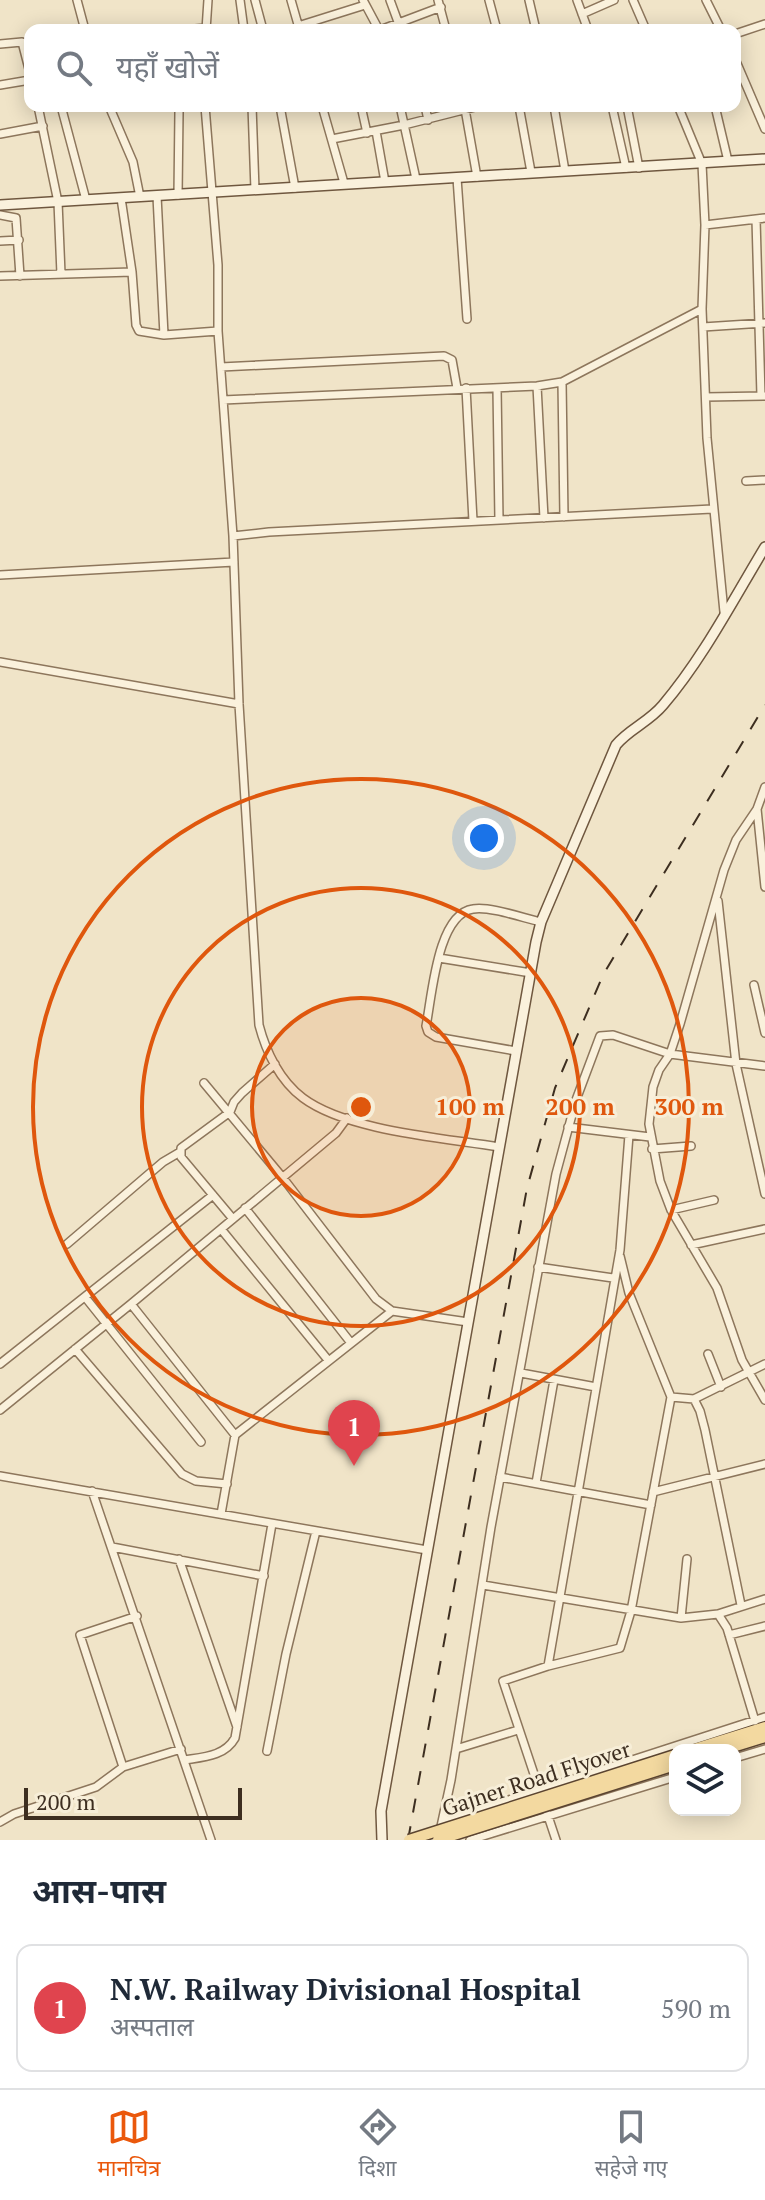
<!DOCTYPE html>
<html lang="hi">
<head>
<meta charset="utf-8">
<style>
  :root { --surface:#fff; --page:#f6f6f7; --text:#1f2937; --muted:#747a83; --line:#e0e1e3; --accent:#ea580c }
  body { margin:0; font-family:"PT Serif","Noto Sans Devanagari",serif; background:var(--page); color:var(--text) }
  .controls { position:absolute; right:24px; bottom:24px; display:grid; overflow:hidden; border-radius:16px; box-shadow:0 4px 20px #0003 }
  .controls button { width:72px; height:72px; display:grid; place-items:center; padding:0; border:0; border-bottom:2px solid var(--line); background:var(--surface); color:var(--text); font:40px sans-serif }
  .scale { position:absolute; left:24px; bottom:20px; width:218px; box-sizing:border-box; padding-left:8px; border:4px solid #3d2e20; border-top:0; font-size:22px; line-height:28px; white-space:nowrap; color:#3d2e20; -webkit-text-stroke:6px #f7eed8; paint-order:stroke }
  .you { position:absolute; left:484px; top:838px; width:28px; height:28px; margin:-20px; border:6px solid #fff; border-radius:50%; background:#1a73e8; box-shadow:0 0 0 12px #1a73e833 }
  .badge { display:grid; place-items:center; width:52px; height:52px; border-radius:50%; background:var(--accent); color:#fff; font-size:26px; font-weight:700 }
  .pin { position:absolute; translate:-50% -66px; filter:drop-shadow(0 2px 4px #0008) }
  .pin::after { content:''; position:absolute; top:42px; width:28px; height:24px; background:inherit; clip-path:polygon(0 0,100% 0,50% 100%) }
  .list { margin:0; padding:0; list-style:none }
  h2 { display:flex; justify-content:space-between; align-items:center; height:104px; margin:0; padding:0 32px; font-size:34px }
  h2 small { font-size:26px; font-weight:400; color:var(--muted) }
  .list li { display:grid; grid-template-columns:52px 1fr auto; gap:24px; align-items:center; box-sizing:border-box; height:128px; margin:0 16px 16px; padding:0 16px; border:2px solid var(--line); border-radius:16px }
  .list b { display:block; font-size:30px; white-space:nowrap }
  .list p { margin:0; font-size:26px; white-space:nowrap; color:var(--muted) }
  .list em { font-size:26px; font-style:normal; color:var(--muted) }
  .icon { flex:none; width:44px; height:44px; fill:none; stroke:currentColor; stroke-width:2; stroke-linecap:round; stroke-linejoin:round }
  .map { position:relative; flex:none; width:765px; height:1840px; overflow:hidden }
  .search { position:absolute; background:var(--surface); box-shadow:0 4px 20px #0003; left:24px; right:24px; top:24px; height:88px; display:flex; align-items:center; gap:20px; box-sizing:border-box; padding:0 28px; border-radius:16px; color:var(--muted); font-size:30px }
  .sheet { height:248px; background:var(--surface) }
  nav { display:flex; justify-content:space-around; align-items:center; box-sizing:border-box; height:112px; border-top:2px solid var(--line); background:var(--surface); font-size:22px; color:var(--muted) }
  nav a { display:grid; justify-items:center; gap:4px }
  nav .on { color:var(--accent) }
  .map>svg:first-child { display:block }
  .lines { fill:none; stroke-linecap:round; stroke-linejoin:round }
  .street-casing { stroke:#8d765c; stroke-width:10 }
  .secondary-casing { stroke:#6f573f; stroke-width:12 }
  .primary-casing { stroke:#5b4430; stroke-width:13 }
  .street { stroke:#faf1dc; stroke-width:7 }
  .secondary { stroke:#faf1dc; stroke-width:9 }
  .primary { stroke:#f3d9a0; stroke-width:10 }
  .rail { stroke:#3d2e20; stroke-width:2; stroke-dasharray:14 14; stroke-linecap:butt }
  .primary-bridge-casing { stroke:#5b4430; stroke-width:13; stroke-linecap:butt }
  .primary-bridge { stroke:#f3d9a0; stroke-width:10 }
  .ring { fill:none; stroke:#df570d; stroke-width:4 }
  .labels { text-anchor:middle; dominant-baseline:central; stroke-width:6; stroke-linejoin:round; paint-order:stroke }
  .street-label { font-size:22px; fill:#3d2e20; stroke:#f7eed8 }
  .centre { fill:#df570d; stroke:#f7eed8; stroke-width:4 }
  .ring-label { font-size:24px; text-anchor:middle; font-weight:bold; fill:#df570d; stroke:#f7eed8; stroke-width:6; stroke-linejoin:round; paint-order:stroke }
</style>
</head>
<body>
<div class="map">
<svg width="765" height="1840" viewBox="0 0 765 1840">
  <rect width="100%" height="100%" fill="#f0e4c8"/>
  <g class="lines">
    <defs>
      <path id="street" d="M77 0 85 30
        M240 0 244 30
        M255 0 263 30
        M291 0 299 28
        M363 0 379 30
        M390 0 401 30
        M438 0 446 30
        M489 0 497 30
        M529 0 536 30
        M577 0 588 30
        M633 0 646 30
        M706 0 721 30
        M582 14 614 0
        M298 26 365 5
        M184 30 206 28
        M206 30 208 0
        M380 30 441 7
        M735 34 765 24
        M0 44 22 42 30 73
        M735 59 765 129
        M0 85 30 80
        M38 106 58 202 61 274
        M61 106 86 200
        M109 106 133 162 140 197
        M205 106 218 265V331L233 536 239 704 259 1025C266 1052 280 1081 303 1098 347 1131 445 1138 499 1147
        M252 106 255 190
        M280 106 295 188
        M322 106 344 183
        M361 106 367 133
        M400 106 416 179
        M425 106 428 120
        M519 106 531 172
        M554 106 565 171
        M612 106 626 168
        M627 106 639 168
        M678 106 702 164 705 225 702 309 707 438 724 612
        M715 106 728 161
        M465 109 477 177
        M376 131 385 182
        M0 134 43 126
        M332 139 404 125 479 106
        M457 178 467 319
        M178 195 179 112
        M157 196 164 335
        M121 198 132 272
        M0 215 16 218 20 276
        M756 219 761 396
        M705 225 765 218
        M0 241 19 240
        M0 276 132 272 136 325 139 331 164 335 218 331
        M703 327 765 323
        M221 367 444 356 452 360 457 388
        M562 382 564 517
        M537 386 544 518
        M466 388 473 521
        M497 388 499 520
        M706 397 764 396
        M223 400 537 386 562 382 702 309
        M746 481 765 480
        M233 536 269 532 712 509
        M0 575 234 562
        M0 662 239 704
        M765 787 757 809 765 887
        M757 809 736 840 724 870 680 1024 670 1054 659 1070 653 1087 649 1124 660 1181 671 1210 717 1288 742 1360 765 1400
        M718 901 736 1064 765 1194
        M439 958 531 973
        M754 985 765 1033
        M516 1051 436 1037 428 1032 426 1026C432 997 437 914 473 909 490 906 523 918 541 922
        M204 1083 283 1178 376 1299 392 1311 468 1322
        M568 1127 650 1137
        M652 1149 691 1146
        M245 1208 351 1343
        M671 1210 714 1200
        M233 1219 181 1157V1148L230 1112 234 1102 242 1093 275 1064
        M221 1229 328 1360
        M67 1244 163 1162 180 1152
        M691 1245 765 1229
        M538 1267 613 1278
        M85 1297 201 1442
        M131 1304 235 1435 392 1311
        M75 1349 182 1474 196 1481 227 1484
        M708 1354 721 1387
        M0 1364 213 1195
        M521 1373 596 1387
        M671 1397 694 1399 765 1364
        M694 1399 700 1411 705 1430 741 1605
        M0 1410 131 1304 336 1133 347 1118
        M0 1476 427 1550
        M500 1477 651 1505
        M536 1483 554 1380
        M92 1491 211 1840
        M653 1492 765 1464
        M221 1514 235 1435
        M112 1547 264 1576
        M179 1559 237 1727
        M483 1585 681 1618 718 1614 727 1628 755 1721
        M718 1614 765 1599
        M681 1618 687 1559
        M729 1635 765 1626
        M548 1666 620 1648 631 1611 671 1397 629 1293 620 1256
        M456 1749 518 1730
        M267 1751 286 1654 316 1531
        M735 1758 765 1749
        M185 1760C204 1757 225 1756 235 1738L272 1524
        M123 1767 80 1635 137 1616
        M444 1821 765 1717
        M0 1822 14 1814 96 1787 123 1767 181 1749
        M440 1831 451 1780 491 1527 556 1174 576 1100 600 1036 613 1035 670 1054 765 1066
        M470 1840 675 1777
        M556 1840 503 1681 548 1666 620 1250 629 1135"/>
      <path id="secondary" d="M0 205 765 159
        M382 1840 381 1811 536 942 541 922 616 745C629 729 649 722 663 705 703 658 733 600 765 547"/>
      <path id="primary" d="M691 1750 765 1727
        M723 1750 765 1737"/>
    </defs>
    <use href="#street" class="street-casing"/>
    <use href="#secondary" class="secondary-casing"/>
    <use href="#primary" class="primary-casing"/>
    <use href="#street" class="street"/>
    <use href="#secondary" class="secondary"/>
    <use href="#primary" class="primary"/>
    <path class="rail" d="M408 1840 527 1188 555 1088 603 975 765 705"/>
    <defs>
      <path id="primary-bridge" d="M409 1840 675 1755
        M438 1840 675 1765"/>
    </defs>
    <use href="#primary-bridge" class="primary-bridge-casing"/>
    <use href="#primary-bridge" class="primary-bridge"/>
  </g>
  <circle cx="361" cy="1107" r="109" fill="#df570d" fill-opacity=".12"/>
  <g class="ring">
    <circle cx="361" cy="1107" r="109"/>
    <circle cx="361" cy="1107" r="219"/>
    <circle cx="361" cy="1107" r="328"/>
  </g>
  <g class="labels">
    <g class="street-label">
      <text transform="translate(536 1778) rotate(-18)">Gajner Road Flyover</text>
    </g>
  </g>
  <circle cx="361" cy="1107" r="12" class="centre"/>
  <g class="ring-label">
    <text x="470" y="1115">100 m</text>
    <text x="580" y="1115">200 m</text>
    <text x="689" y="1115">300 m</text>
  </g>
</svg>
<div class="controls">
<button><svg class="icon" aria-label="layers" viewBox="0 0 24 24"><path d="M12 4l9 5-9 5-9-5zM3 14l9 5 9-5"/></svg></button>
</div>
<div class="scale">200 m</div>
<div class="you"></div>
<div class="pin badge" style="left:354px;top:1466px;background:#e0444e">1</div>
<div class="search"><svg class="icon" aria-label="search" viewBox="0 0 24 24"><circle cx="10" cy="10" r="6"/><path d="M15 15l6 6"/></svg>यहाँ खोजें</div>
</div>
<section class="sheet">
<h2>आस-पास<small></small></h2>
<ul class="list">
<li><span class="badge" style="background:#e0444e">1</span><div><b>N.W. Railway Divisional Hospital</b><p>अस्पताल</p></div><em>590 m</em></li>
</ul>
</section>
<nav>
<a class="on"><svg class="icon" aria-label="map" viewBox="0 0 24 24"><path d="M3 6l6-2 6 2 6-2v14l-6 2-6-2-6 2zM9 4v14M15 6v14"/></svg>मानचित्र</a>
<a><svg class="icon" aria-label="directions" viewBox="0 0 24 24"><path d="M12 3l9 9-9 9-9-9zM9 14v-3h6M13 9l2 2-2 2"/></svg>दिशा</a>
<a><svg class="icon" aria-label="saved" viewBox="0 0 24 24"><path d="M7 4h10v16l-5-4-5 4z"/></svg>सहेजे गए</a>
</nav>
</body>
</html>
